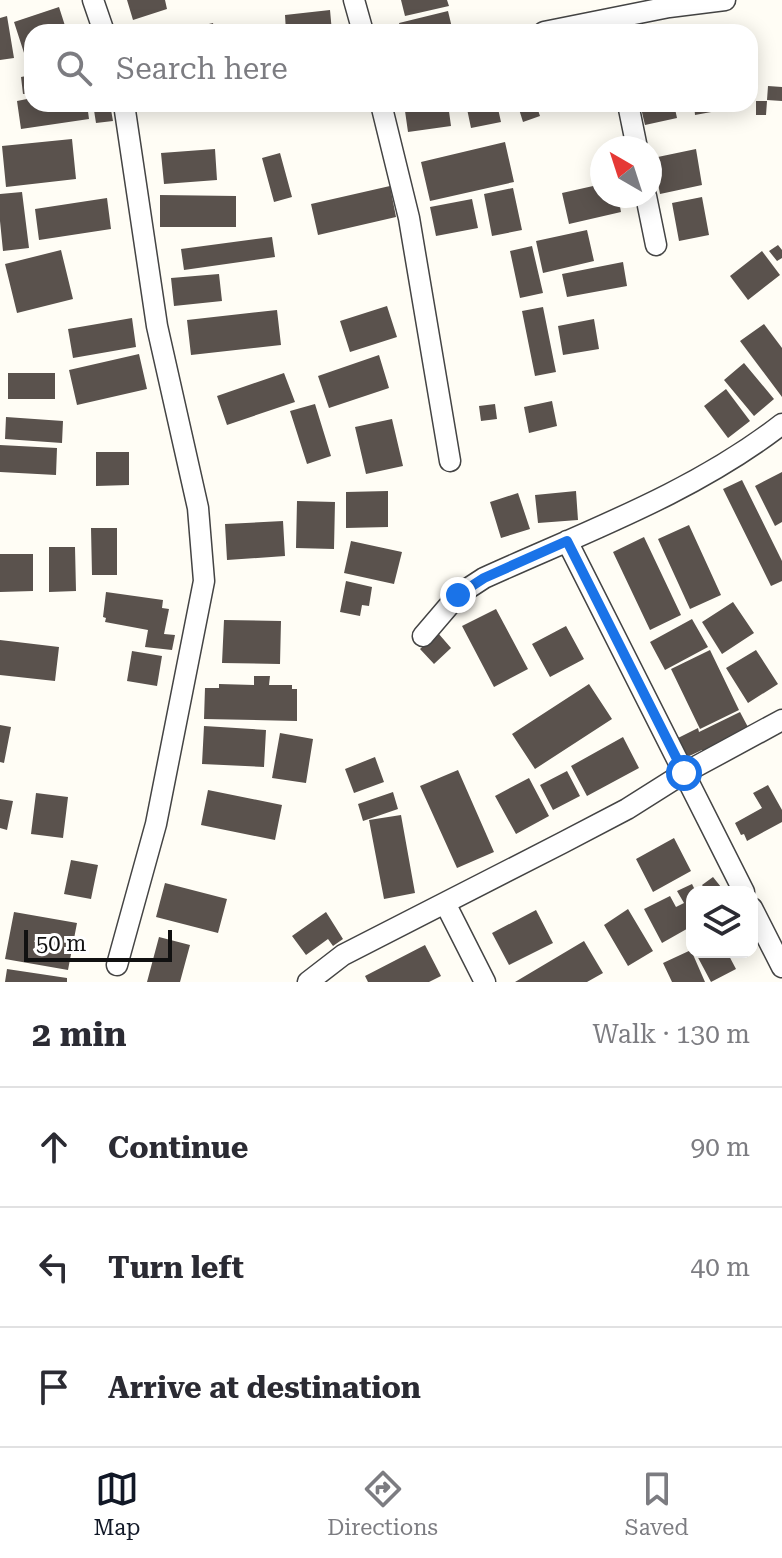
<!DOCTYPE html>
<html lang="en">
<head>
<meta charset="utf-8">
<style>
  :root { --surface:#fff; --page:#f2f2f3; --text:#2b2b33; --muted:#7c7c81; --line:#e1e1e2; --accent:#111827 }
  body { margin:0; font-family:"Roboto Serif",serif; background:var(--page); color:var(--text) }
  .controls { position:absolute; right:24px; bottom:24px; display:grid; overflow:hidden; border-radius:16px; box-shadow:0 4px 20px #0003 }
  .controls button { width:72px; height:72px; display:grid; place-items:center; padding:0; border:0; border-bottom:2px solid var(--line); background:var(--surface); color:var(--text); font:40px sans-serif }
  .compass { position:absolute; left:590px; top:136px; width:72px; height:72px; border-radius:50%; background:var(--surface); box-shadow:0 4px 20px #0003; rotate:321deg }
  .scale { position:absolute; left:24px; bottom:20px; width:148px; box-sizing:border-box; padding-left:8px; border:4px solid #111; border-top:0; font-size:22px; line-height:28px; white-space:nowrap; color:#111; -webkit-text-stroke:6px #fff; paint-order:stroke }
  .stop { position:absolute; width:24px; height:24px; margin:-18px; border:6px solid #1a73e8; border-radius:50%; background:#fff }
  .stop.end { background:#1a73e8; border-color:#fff; box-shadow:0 2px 8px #0008 }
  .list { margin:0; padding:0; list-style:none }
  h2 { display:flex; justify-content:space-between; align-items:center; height:104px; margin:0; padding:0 32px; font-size:34px }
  h2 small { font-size:26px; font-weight:400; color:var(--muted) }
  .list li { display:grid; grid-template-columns:52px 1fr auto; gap:24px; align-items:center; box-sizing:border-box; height:120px; padding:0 32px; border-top:2px solid var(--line) }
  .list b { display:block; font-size:30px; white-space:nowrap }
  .list em { font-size:26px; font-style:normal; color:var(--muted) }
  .icon { flex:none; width:44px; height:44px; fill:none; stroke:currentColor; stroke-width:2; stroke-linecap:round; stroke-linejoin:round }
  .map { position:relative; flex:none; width:782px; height:982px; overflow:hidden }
  .search { position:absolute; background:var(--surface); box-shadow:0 4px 20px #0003; left:24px; right:24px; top:24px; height:88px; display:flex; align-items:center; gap:20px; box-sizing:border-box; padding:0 28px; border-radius:24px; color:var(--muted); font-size:30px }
  .sheet { height:464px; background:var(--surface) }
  nav { display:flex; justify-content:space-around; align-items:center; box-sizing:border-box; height:112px; border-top:2px solid var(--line); background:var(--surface); font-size:22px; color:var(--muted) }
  nav a { display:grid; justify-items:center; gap:4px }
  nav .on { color:var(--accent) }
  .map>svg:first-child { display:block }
  .building { fill:#5a524d }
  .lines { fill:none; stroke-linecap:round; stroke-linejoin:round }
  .minor-casing { stroke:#444; stroke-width:23 }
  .minor { stroke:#fff; stroke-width:20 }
  .route { stroke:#1a73e8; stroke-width:10 }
</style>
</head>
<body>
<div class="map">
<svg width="782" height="982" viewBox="0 0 782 982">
  <rect width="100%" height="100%" fill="#fffdf5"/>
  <path class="building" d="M127 0H165L167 9 133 20Z
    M401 0H447L449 6 405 16Z
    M59 7 67 32H32V54L25 56 14 22Z
    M330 10 332 32H286L285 15Z
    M448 11 453 32H401L399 23Z
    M7 16 14 58 0 60V18Z
    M213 23 215 32H188V29Z
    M32 75V93L23 94 21 77Z
    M768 86 782 87V101L767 100Z
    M32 98V104H87L89 119 21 129 17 101Z
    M756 101H767L766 115H756Z
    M93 104H110L113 121 96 123Z
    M404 104H448L451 126 408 132Z
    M466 104H497L501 122 471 128Z
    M524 104H536L540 116 523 122 518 106Z
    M640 104H674L677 118 645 125Z
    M694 104H732L733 108 695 115Z
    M72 139 76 179 6 187 2 146Z
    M505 142 514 182 430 201 421 162Z
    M215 149 217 180 164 184 161 153Z
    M696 149 702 185 660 194 653 158Z
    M280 153 292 197 274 202 262 158Z
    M602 184V196H618L621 212 569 224 562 193Z
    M390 186 396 217 318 235 311 204Z
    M513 188 522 230 492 236 484 194Z
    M22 192 29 248 3 251 0 221V194Z
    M160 195 236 196V227H160Z
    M702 197 709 235 679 241 672 203Z
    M107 198 111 229 39 240 35 209Z
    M472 199 478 228 436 236 430 207Z
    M587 230 594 261 543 273 536 241Z
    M272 237 275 257 184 270 181 249Z
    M778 245 782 250V258L777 261 769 251Z
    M532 246 543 293 520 298 510 251Z
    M61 250 73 299 17 313 5 264Z
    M762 251 780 275 748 300 730 276Z
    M623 262 627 286 567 297 562 274Z
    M219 274 222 301 174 306 171 278Z
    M387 306 397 337 350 352 340 321Z
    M543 307 556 372 535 376 522 311Z
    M277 310 281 345 191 355 187 320Z
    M132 318 136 347 73 358 68 329Z
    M594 319 599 349 563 355 558 326Z
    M764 324 782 348V397L740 341Z
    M139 354 147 389 77 405 69 370Z
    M379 355 389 388 329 408 318 376Z
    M744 363 774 399 754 416 724 380Z
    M8 373H55V399H8Z
    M284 373 295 402 227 425 217 396Z
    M726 389 750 421 728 438 704 406Z
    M552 401 557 426 529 433 524 407Z
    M315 404 331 456 307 464 290 411Z
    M495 404 497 419 481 421 479 406Z
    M6 417 63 421 62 443 5 439Z
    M392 419 403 466 366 474 355 427Z
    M0 445 57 448 56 475 0 472Z
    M96 452H129V485L96 486Z
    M782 472V522L775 526 755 486Z
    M742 480 782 561V581L771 586 723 489Z
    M388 491V527L346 528V492Z
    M576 491 578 520 538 523 535 495Z
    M518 493 530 529 501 538 490 502Z
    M297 501 335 502 334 549 296 548Z
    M283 521 285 556 227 560 225 524Z
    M689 525 721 595 690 609 658 539Z
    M91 528H117V575H92Z
    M644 537 681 615 650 630 613 552Z
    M351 541 402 552 394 584 344 573Z
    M49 547H75L76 591 49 592Z
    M0 554H33V591L0 592Z
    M346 581 372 587 369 606 362 605 360 616 340 612Z
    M106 592 163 600 162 608 169 609 164 634 175 635 172 650 145 647 148 630 105 622 106 618 103 617Z
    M733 602 754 633 722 654 702 622Z
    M496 609 528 669 494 687 462 626Z
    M692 619 708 647 665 670 650 642Z
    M224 620 281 621 280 664 222 663Z
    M566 626 584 659 550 677 532 644Z
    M438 633 451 648 434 664 420 649Z
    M0 640 59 647 55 681 0 675Z
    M710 650 739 710 700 729 671 669Z
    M756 650 778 684 748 703 726 668Z
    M132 651 162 656 157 686 127 681Z
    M254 676H270L269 685H292V689H297V721L204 719 205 688H219V684L254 685Z
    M589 684 612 719 535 769 512 734Z
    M740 712 749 729 703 753 702 750 685 758 676 739 698 728 699 732Z
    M0 725 11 727 4 763 0 762Z
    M204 726 266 730 264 767 202 764Z
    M280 733 313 739 306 783 272 778Z
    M623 737 639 768 587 796 571 766Z
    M375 757 384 782 354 793 345 769Z
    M458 770 494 852 457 868 420 786Z
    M567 771 580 796 553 810 540 785Z
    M529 778 549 816 516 834 495 796Z
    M768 785 782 810V822L747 841 744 834 741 835 735 823 762 808 753 793Z
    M208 790 282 805 275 840 201 825Z
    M393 792 398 809 363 821 358 804Z
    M36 793 68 797 63 838 31 834Z
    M0 799 13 801 7 830 0 828Z
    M401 815 415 893 384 899 369 820Z
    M674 838 691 871 653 892 636 859Z
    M71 860 98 865 91 899 64 894Z
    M713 877 725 892H707L702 885Z
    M165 883 227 899 218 933 156 917Z
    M692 884 696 892H692V926L662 943 644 909 670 896 676 907 684 903 677 891Z
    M628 909 653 951 628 966 604 925Z
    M536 910 553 943 509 965 492 933Z
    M14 912 77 923 68 970 5 959Z
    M326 912 343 939 333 946 328 939 306 955 292 936Z
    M159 937 190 945 180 982H147Z
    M584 941 603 973 587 982H515Z
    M425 945 441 976 429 982H368L365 976Z
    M691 950 705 982H672L663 963Z
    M695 952H727L736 969 711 982Z
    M7 969 67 978V982H5Z"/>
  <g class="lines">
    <defs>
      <path id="minor" d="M93 0 104 32
        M354 0 363 32
        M544 32 669 7 725 0
        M381 104 409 218 450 461
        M628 104 637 148
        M646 196 656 245
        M567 541 744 892
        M423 636 458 595 484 578C585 532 693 493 782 424
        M445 903 485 982
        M752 908 782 967
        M117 965 156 824 204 581 198 508 157 326 124 104
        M308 982 343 955 562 843 627 809 684 773 782 720"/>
    </defs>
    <use href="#minor" class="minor-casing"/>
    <use href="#minor" class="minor"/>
  </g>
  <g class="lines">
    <path class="route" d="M458 595 484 578 567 541 684 773"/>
  </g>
</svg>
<div class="controls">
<button><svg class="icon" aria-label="layers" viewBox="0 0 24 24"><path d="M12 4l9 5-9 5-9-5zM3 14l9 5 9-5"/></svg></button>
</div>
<svg class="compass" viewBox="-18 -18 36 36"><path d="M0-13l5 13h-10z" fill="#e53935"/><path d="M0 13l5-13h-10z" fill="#7c7c81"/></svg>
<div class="scale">50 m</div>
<div class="stop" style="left:684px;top:773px"></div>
<div class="stop end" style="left:458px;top:595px"></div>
<div class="search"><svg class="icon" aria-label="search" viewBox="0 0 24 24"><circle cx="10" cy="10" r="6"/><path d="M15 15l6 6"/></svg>Search here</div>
</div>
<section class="sheet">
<h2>2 min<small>Walk · 130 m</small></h2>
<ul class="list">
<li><svg class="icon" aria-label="ahead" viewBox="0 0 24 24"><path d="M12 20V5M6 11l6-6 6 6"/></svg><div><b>Continue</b></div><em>90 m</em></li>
<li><svg class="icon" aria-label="left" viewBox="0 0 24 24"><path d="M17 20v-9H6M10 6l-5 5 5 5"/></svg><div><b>Turn left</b></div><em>40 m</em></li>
<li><svg class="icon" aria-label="arrive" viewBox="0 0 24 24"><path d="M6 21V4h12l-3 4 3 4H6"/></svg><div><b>Arrive at destination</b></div></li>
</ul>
</section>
<nav>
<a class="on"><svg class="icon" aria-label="map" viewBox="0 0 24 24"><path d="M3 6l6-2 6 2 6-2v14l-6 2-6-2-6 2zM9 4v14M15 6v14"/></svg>Map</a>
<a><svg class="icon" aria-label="directions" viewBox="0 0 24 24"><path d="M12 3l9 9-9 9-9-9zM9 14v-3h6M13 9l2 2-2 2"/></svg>Directions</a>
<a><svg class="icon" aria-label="saved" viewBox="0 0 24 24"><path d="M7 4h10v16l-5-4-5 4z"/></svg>Saved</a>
</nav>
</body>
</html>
